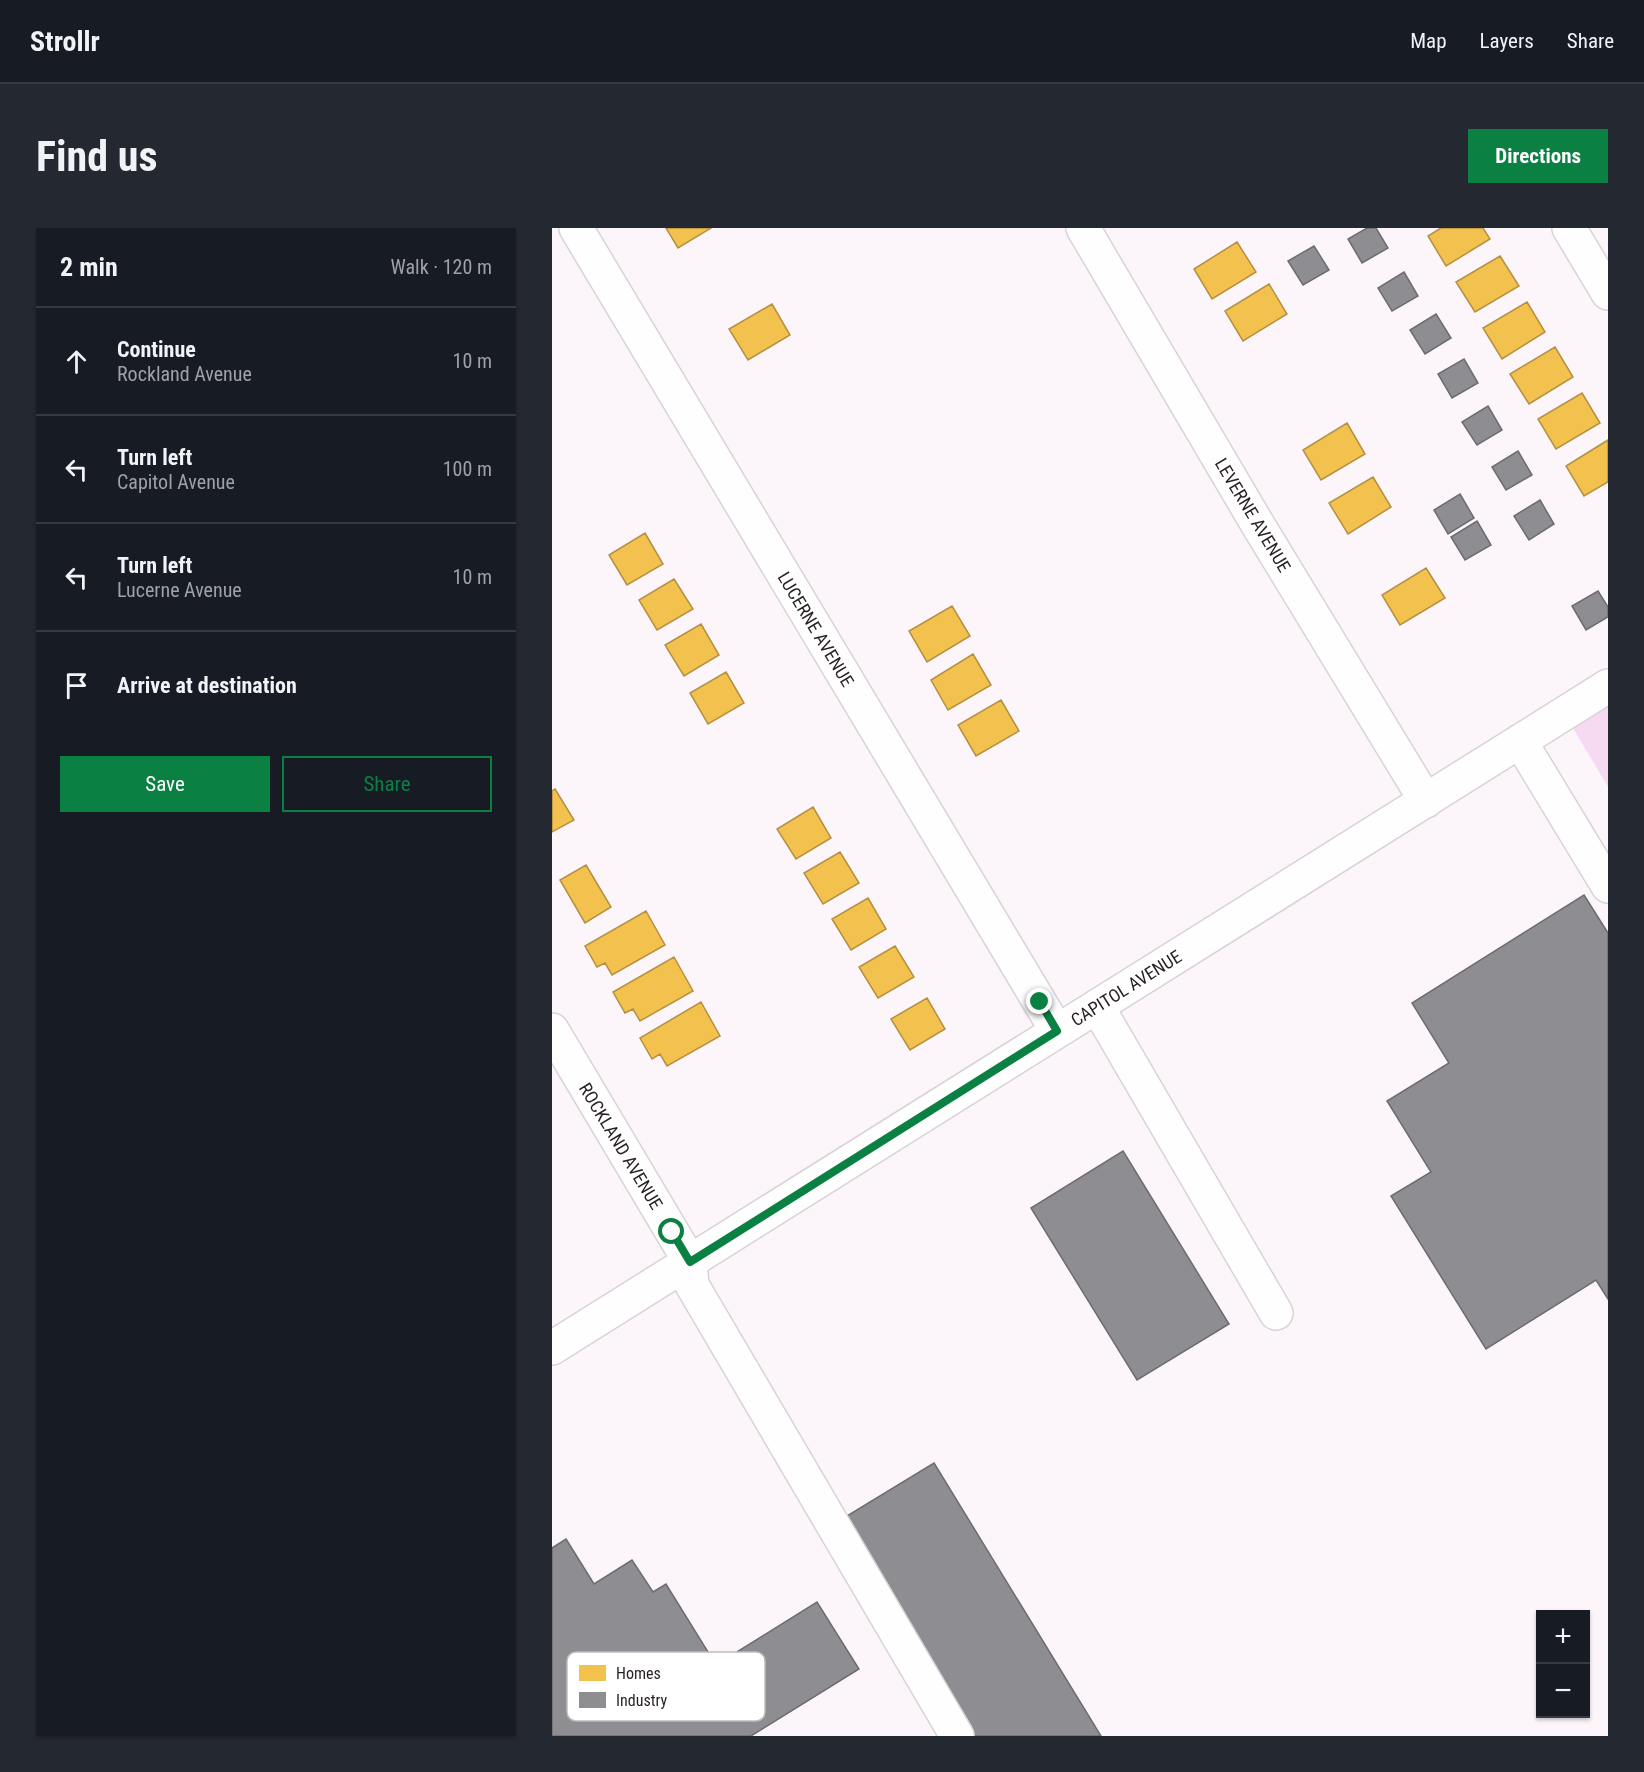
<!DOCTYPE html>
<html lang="en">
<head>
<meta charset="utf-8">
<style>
  :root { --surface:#171b24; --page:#242831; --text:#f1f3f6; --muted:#9ea1a6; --line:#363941; --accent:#0b8043 }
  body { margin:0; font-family:"Roboto Condensed",sans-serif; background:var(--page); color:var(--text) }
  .controls { position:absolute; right:18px; bottom:18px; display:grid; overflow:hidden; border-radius:0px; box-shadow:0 2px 4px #0004 }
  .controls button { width:54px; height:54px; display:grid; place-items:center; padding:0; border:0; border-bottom:2px solid var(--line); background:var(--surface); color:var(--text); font:30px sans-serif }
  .stop { position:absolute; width:18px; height:18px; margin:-14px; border:4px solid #0b8043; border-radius:50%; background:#fff }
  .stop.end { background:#0b8043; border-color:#fff; box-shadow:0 2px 6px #0008 }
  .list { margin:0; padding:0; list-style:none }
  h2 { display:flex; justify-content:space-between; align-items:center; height:78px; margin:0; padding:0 24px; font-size:26px }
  h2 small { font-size:20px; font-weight:400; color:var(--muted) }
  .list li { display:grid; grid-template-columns:39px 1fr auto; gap:18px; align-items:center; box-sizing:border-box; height:108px; padding:0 24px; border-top:2px solid var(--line) }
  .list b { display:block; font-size:22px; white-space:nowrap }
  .list p { margin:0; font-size:20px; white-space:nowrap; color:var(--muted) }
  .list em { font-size:20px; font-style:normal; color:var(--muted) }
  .actions { display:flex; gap:12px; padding:18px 24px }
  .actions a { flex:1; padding:14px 0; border:2px solid var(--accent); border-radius:0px; text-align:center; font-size:21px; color:var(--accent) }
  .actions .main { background:var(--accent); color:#fff }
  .icon { flex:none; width:33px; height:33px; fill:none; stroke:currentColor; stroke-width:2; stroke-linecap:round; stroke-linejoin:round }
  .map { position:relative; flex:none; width:1056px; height:1508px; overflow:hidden; border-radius:0px }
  header { display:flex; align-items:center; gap:36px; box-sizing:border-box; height:84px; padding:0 30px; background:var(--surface); border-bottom:2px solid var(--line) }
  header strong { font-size:28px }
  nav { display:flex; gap:33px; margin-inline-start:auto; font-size:21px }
  .intro { display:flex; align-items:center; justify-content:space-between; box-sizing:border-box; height:144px; padding:0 36px }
  h1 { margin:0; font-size:42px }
  .button { padding:15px 27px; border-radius:0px; background:var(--accent); color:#fff; font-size:21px; font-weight:700 }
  main { display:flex; gap:36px; padding:0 36px }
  aside { flex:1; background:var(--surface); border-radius:0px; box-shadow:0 2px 4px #0004 }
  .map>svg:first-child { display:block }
  .green { fill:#f7d9f2 }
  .homes { fill:#f2c14e; stroke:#b59042; stroke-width:1.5 }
  .industry { fill:#8d8d92; stroke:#6e6c71; stroke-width:1.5 }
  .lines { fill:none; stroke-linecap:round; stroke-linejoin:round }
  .minor-casing { stroke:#d9d3d8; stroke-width:36 }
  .minor { stroke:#fffefe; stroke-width:33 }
  .route { stroke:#0b8043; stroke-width:8 }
  .labels { text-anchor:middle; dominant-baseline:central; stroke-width:6; stroke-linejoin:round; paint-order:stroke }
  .street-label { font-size:18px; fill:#261f25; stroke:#fff }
  .key { fill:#fff; stroke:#bebcbe; stroke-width:1.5 }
  .key-label { font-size:16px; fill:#261f25 }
</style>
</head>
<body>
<header>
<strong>Strollr</strong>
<nav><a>Map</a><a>Layers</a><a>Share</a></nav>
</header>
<div class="intro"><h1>Find us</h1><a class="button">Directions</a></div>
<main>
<aside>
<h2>2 min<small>Walk · 120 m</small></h2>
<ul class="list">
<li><svg class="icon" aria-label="ahead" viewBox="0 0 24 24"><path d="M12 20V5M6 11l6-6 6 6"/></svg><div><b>Continue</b><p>Rockland Avenue</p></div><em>10 m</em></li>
<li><svg class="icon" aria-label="left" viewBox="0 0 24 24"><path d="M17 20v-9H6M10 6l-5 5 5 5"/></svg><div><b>Turn left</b><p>Capitol Avenue</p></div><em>100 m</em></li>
<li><svg class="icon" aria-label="left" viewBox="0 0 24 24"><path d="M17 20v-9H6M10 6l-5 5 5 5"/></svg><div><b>Turn left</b><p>Lucerne Avenue</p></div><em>10 m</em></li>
<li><svg class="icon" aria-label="arrive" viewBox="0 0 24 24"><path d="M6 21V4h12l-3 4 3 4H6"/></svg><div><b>Arrive at destination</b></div></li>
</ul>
<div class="actions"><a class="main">Save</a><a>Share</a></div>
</aside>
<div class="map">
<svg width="1056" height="1508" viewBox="0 0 1056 1508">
  <rect width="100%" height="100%" fill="#fcf6fb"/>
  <path class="green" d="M1056 478V559L1021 500Z"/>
  <path class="homes" d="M114 0H159L126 20Z
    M889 0H931L938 11 894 38 876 8Z
    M685 14 704 44 660 71 642 41Z
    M948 28 967 58 923 84 904 54Z
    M717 56 735 86 691 113 673 83Z
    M975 74 993 104 950 131 931 100Z
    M220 76 238 107 196 132 177 101Z
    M1003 119 1021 149 977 176 958 146Z
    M1030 165 1048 195 1004 221 986 191Z
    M795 195 813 226 769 252 751 222Z
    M1056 212V254L1032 268 1014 238Z
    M821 249 839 279 796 306 777 275Z
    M93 305 111 336 75 357 57 327Z
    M874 340 893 370 848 397 830 367Z
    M122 351 141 381 105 402 87 372Z
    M400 378 418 408 375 434 357 403Z
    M149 396 167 427 132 448 113 417Z
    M421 426 439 457 396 482 379 452Z
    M174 444 192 475 156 496 138 465Z
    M449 472 467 503 424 528 406 497Z
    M3 561 22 592 0 604V563Z
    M261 579 279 610 244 631 225 601Z
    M288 624 307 655 271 676 252 645Z
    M34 637 59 679 33 695 8 652Z
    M316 670 334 701 299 722 280 691Z
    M94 683 113 717 60 747 53 735 45 739 33 718Z
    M343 718 362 749 326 770 307 739Z
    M122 729 141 763 88 793 81 781 73 785 61 764Z
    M375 770 393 801 358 822 339 791Z
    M149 774 168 808 115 838 108 826 100 831 88 810Z"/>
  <path class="industry" d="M815 0H824L836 20 810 35 796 11Z
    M762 18 777 42 751 57 736 33Z
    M852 44 866 68 840 83 826 60Z
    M884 86 899 110 873 126 858 102Z
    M912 131 926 155 900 170 886 146Z
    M936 178 950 202 925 217 910 194Z
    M966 223 980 247 954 262 940 239Z
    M908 266 922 290 896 306 882 282Z
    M988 272 1002 296 977 312 962 288Z
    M925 293 939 317 913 332 899 309Z
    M1046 363 1056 379V389L1034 402 1020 378Z
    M1032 667 1056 705V1071L1044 1052 934 1121 839 968 879 944 835 873 897 835 860 775Z
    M571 923 677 1096 585 1152 479 980Z
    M382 1235 549 1508H422L290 1291Z
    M14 1311 42 1356 80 1332 101 1364 114 1356 164 1437 265 1374 307 1441 199 1508H0V1320Z"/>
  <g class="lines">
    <defs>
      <path id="minor" d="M24 0 505 803
        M531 0 706 297 874 573
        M1017 0 1056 65
        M968 513 1056 658
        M545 778 724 1085
        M0 802 138 1034 140 1057 405 1508
        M0 1120 1056 458"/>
    </defs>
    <use href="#minor" class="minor-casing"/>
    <use href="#minor" class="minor"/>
  </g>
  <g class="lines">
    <path class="route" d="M120 1004 138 1034 505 803 488 774"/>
  </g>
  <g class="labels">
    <g class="street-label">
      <text transform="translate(701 287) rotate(59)">LEVERNE AVENUE</text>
      <text transform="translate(264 401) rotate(59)">LUCERNE AVENUE</text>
      <text transform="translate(574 760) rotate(-32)">CAPITOL AVENUE</text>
      <text transform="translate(69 918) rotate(59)">ROCKLAND AVENUE</text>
    </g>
  </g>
  <rect x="15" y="1424" width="198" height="69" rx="9" class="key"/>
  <rect x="27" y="1437" width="27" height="16" fill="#f2c14e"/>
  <rect x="27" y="1464" width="27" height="16" fill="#8d8d92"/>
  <g class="key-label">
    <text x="64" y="1451">Homes</text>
    <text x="64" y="1478">Industry</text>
  </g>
</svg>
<div class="controls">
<button>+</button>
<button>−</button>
</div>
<div class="stop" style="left:120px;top:1004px"></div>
<div class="stop end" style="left:488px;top:774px"></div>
</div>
</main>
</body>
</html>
